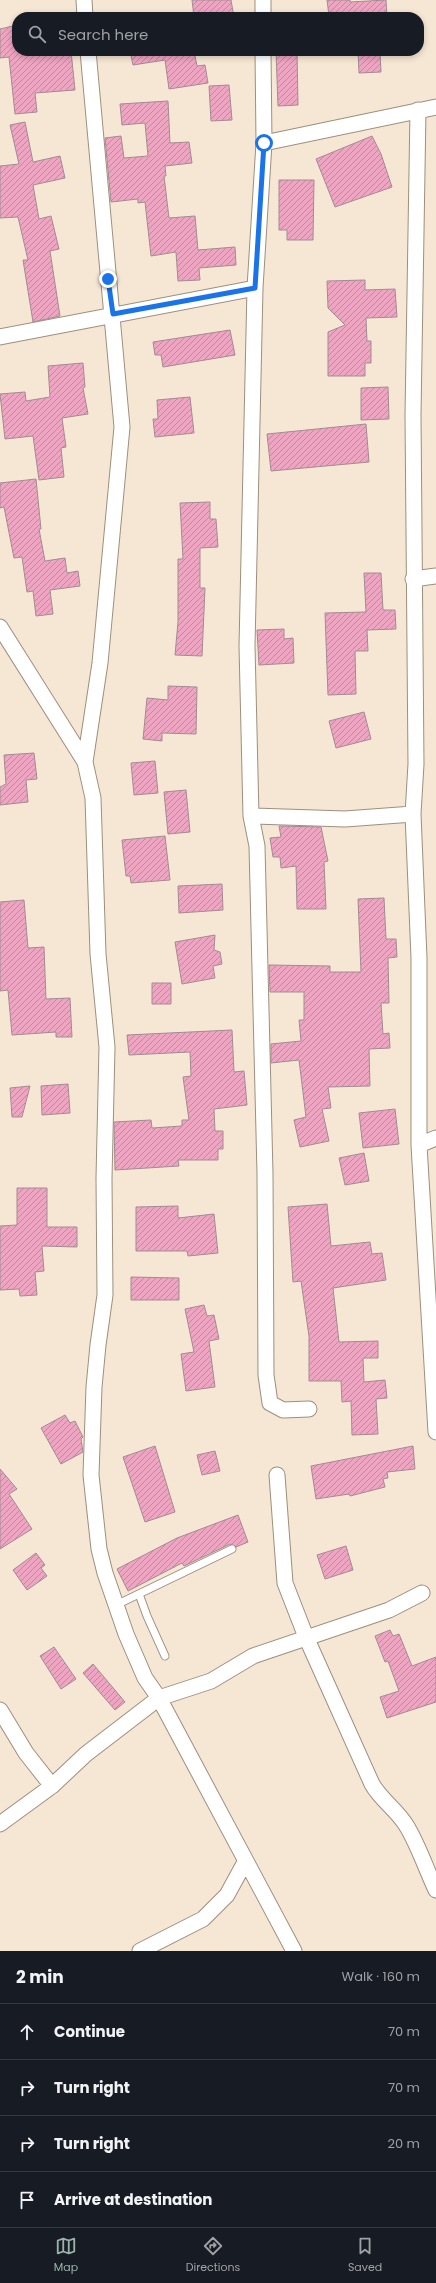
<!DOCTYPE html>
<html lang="en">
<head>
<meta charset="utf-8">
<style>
  :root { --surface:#171b24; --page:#242831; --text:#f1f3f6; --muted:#9ea1a6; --line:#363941; --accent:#9ab4aa }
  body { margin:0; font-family:Poppins,sans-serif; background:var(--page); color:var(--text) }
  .stop { position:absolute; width:12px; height:12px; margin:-9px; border:3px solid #1a73e8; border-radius:50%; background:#fff }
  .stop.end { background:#1a73e8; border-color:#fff; box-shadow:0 1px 4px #0008 }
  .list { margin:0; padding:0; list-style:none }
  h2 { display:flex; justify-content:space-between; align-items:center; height:52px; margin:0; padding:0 16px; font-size:17px }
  h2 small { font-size:13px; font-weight:400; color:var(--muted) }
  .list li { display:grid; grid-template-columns:26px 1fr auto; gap:12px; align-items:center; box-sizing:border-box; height:56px; padding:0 16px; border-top:1px solid var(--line) }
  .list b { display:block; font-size:15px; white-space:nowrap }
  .list em { font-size:13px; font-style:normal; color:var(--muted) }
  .icon { flex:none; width:22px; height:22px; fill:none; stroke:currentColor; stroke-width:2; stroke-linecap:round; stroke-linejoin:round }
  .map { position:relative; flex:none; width:436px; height:1951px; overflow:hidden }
  .search { position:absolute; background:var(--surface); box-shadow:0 2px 6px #0003; left:12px; right:12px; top:12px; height:44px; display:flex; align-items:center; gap:10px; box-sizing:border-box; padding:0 14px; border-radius:16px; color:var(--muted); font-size:15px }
  .sheet { height:276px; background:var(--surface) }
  nav { display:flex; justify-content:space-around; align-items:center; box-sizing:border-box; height:56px; border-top:1px solid var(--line); background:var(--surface); font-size:11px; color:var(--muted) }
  nav a { display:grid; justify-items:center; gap:2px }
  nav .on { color:var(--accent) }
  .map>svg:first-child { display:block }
  .building { fill:url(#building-hatch); stroke:#a28b94 }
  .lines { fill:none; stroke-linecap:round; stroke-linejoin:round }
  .service-casing { stroke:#9d8f7e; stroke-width:9 }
  .minor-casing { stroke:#9d8f7e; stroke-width:17 }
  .service { stroke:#fff; stroke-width:7 }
  .minor { stroke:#fff; stroke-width:15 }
  .route { stroke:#1a73e8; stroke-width:5 }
</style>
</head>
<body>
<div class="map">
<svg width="436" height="1951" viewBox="0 0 436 1951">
  <defs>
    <pattern id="building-hatch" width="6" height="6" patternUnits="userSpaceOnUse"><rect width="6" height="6" fill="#eea5c2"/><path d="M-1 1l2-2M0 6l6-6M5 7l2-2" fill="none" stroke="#c2879e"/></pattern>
  </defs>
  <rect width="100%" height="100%" fill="#f6e7d4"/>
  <path class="building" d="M192 0H231L234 17H194Z
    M327 0H350V2L386 0 387 17H358V14L329 16Z
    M17 25V51H71L75 90 35 93 37 112 15 114 9 57 0 58V29Z
    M130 51H194L197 66 205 65 208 83 169 89 165 60 133 65Z
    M276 51H297L298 105 278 106Z
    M358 51H380L381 72 359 73Z
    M229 85 232 120 211 121 209 86Z
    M168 101 170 143 189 142 192 163 165 166 166 176H164L169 218 195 216 198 250 235 247 236 265 199 268 200 280 178 281 176 252 151 256 145 202 138 203V199L111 202 105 138 121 136 124 158 148 156 145 123 122 125 120 104Z
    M25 122 33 162 60 156 65 178 33 185 39 219 51 216 59 249 50 251 60 316 33 322 23 260H28L18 217 0 218V166L19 164 10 125Z
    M372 136 381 154 392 187 335 207 316 159Z
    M279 180H314L313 240H287V230H279Z
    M365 280V290L395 289 397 317 366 318 367 341H371V363H365V376H328V332L345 325 328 308 327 281Z
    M230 330 235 355 163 367 161 355H155L153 342Z
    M83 363 85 387 83 388 88 414 62 418 66 447 61 448 64 477 39 480 33 436 5 439 0 394 25 392 26 401 50 397 48 366Z
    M388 387 389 419 361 420V388Z
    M190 397 194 433 155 437 153 419H158L157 400Z
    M366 424 369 462 271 471 267 434Z
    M36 479 41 529H39L45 561 65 558 67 573 78 571 80 586 50 590 53 614 36 616 33 591 27 592 22 557 14 558 4 507 0 508V483Z
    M210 502V519H216L218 547 200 548V588H205L202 656 175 655 178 622V559H183L180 503Z
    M364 573H381L383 610H395L396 629 367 630 368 651H355L356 694 328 695 325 613 366 612Z
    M284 629V639L293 638 294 663 259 665 257 630Z
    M168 686 197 687 196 734 162 733V741L143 739 147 698 168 700Z
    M364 712 371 739 336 748 329 721Z
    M34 753 37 779 26 780 28 802 0 805V787L6 784 4 755Z
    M155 761 158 793 134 795 131 763Z
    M186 790 190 832 168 834 164 792Z
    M279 826 321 827 328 861 324 862 326 909H297L296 866 281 868 280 857H273L270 838 281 837Z
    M165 836 170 880 131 883 130 876H126L122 840Z
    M222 884 223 910 179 913 178 886Z
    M384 898 386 939H396L397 957 388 958 389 1003H381L383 1034 389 1033 390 1048 369 1049 370 1086 328 1087 331 1108 322 1109 329 1141 300 1147 294 1120 306 1117 299 1060 271 1063V1044L301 1041 299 1020H304V992H270L269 965 330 966V972H361L358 899Z
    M24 900 28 948 44 947 46 999 70 998 72 1037H56V1032L12 1035 8 990 0 991V902Z
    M215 935 214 950 220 952 222 964 213 966 215 978 182 984 175 942Z
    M152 983H171V1004H152Z
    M232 1030 234 1072 244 1071 247 1105 214 1109 215 1131H223V1149H218V1160H178L179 1166 115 1170 114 1122 151 1120 152 1128 182 1126V1120H189L183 1077 191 1076 190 1052 129 1055 127 1035Z
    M68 1084 70 1113 42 1115 41 1086Z
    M30 1086 22 1117H12L10 1088Z
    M395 1109 399 1144 363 1148 359 1113Z
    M364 1153 369 1181 345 1185 339 1158Z
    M17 1188H47V1227H77V1247L42 1246 44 1271 35 1272 37 1295 20 1296 19 1289 0 1290V1226L17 1225Z
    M327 1204 331 1246 370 1242 372 1254 382 1253 386 1280 333 1288 339 1342 378 1341V1358H363L364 1382 385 1380 387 1398 376 1399 378 1434 352 1435 351 1401 342 1402 341 1381H309V1336L301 1281 293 1282 288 1207Z
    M178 1206V1218L214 1214 218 1253 188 1256 187 1251H136V1207Z
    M131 1277 179 1278V1300H131Z
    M204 1305 207 1316 214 1315 219 1339 209 1341 215 1387 186 1391 181 1354 194 1352 185 1309Z
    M65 1415 70 1423 75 1421 83 1437 81 1439 83 1452 61 1464 41 1428Z
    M155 1446 175 1512 145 1522 123 1457Z
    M413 1446 415 1469 387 1472 388 1478 383 1479 385 1487 350 1496 349 1494 316 1499 311 1466Z
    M215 1451 220 1471 202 1475 197 1455Z
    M0 1469 17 1489 9 1494 32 1529 0 1549Z
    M238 1515 248 1542 236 1547 230 1544 184 1566 182 1563 128 1591 117 1569 177 1538Z
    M346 1546 353 1570 325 1579 317 1555Z
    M36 1553 45 1565 41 1568 47 1576 27 1590 13 1570Z
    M390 1630 393 1636 399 1634 412 1666 436 1657V1702L387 1718 380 1697 399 1691 388 1661 385 1662 375 1636Z
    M54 1647 76 1679 61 1689 40 1656Z
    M93 1664 125 1702 115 1710 83 1673Z"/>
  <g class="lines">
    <defs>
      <path id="service" d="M139 1594 147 1616 165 1656
        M116 1605 232 1549"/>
      <path id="minor" d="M84 0 85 17
        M263 0V17
        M418 110 413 415 416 764 413 814 419 958V1145L436 1432
        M264 143 436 107
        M255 288 264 143 263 51
        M0 337 255 288 247 646 251 816 257 846 265 1174 266 1375 270 1403 283 1410 309 1409
        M413 579 436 576
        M0 627 85 762 93 798 98 954 107 1047 104 1178 105 1295 98 1345 94 1387 91 1475 99 1549 105 1573 126 1634 145 1678 159 1698 294 1951
        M85 762 100 663 122 427 88 51
        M251 816 345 819 413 814
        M419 1145 436 1138
        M277 1475 285 1583 306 1637 372 1784C381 1800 396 1809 406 1825 418 1844 426 1869 436 1890
        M0 1710 26 1753 52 1786
        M0 1824 52 1786 86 1754 159 1698 211 1681 253 1656 389 1610 422 1593
        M140 1951 203 1919 227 1895 245 1862"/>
    </defs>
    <use href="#service" class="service-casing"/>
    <use href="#minor" class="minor-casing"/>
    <use href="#service" class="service"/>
    <use href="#minor" class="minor"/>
  </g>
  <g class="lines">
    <path class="route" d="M108 279 113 314 255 288 264 143"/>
  </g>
</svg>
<div class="stop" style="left:264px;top:143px"></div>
<div class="stop end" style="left:108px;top:279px"></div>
<div class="search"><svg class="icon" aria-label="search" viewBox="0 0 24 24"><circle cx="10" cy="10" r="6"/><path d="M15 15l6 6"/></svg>Search here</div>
</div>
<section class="sheet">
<h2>2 min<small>Walk · 160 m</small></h2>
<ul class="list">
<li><svg class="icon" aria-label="ahead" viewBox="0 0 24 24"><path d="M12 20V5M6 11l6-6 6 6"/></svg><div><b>Continue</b></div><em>70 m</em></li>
<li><svg class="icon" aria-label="right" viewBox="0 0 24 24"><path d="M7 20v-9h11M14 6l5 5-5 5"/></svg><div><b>Turn right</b></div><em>70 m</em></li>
<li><svg class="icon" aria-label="right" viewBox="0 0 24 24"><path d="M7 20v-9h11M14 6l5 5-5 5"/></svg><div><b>Turn right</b></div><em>20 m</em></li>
<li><svg class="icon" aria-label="arrive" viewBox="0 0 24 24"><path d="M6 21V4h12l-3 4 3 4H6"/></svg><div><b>Arrive at destination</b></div></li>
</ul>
</section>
<nav>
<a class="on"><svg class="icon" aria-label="map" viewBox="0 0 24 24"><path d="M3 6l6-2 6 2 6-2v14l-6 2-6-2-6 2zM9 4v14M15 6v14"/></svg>Map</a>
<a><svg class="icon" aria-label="directions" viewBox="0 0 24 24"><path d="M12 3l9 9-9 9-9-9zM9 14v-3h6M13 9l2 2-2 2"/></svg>Directions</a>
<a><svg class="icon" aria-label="saved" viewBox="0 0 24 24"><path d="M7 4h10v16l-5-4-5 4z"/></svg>Saved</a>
</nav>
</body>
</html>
